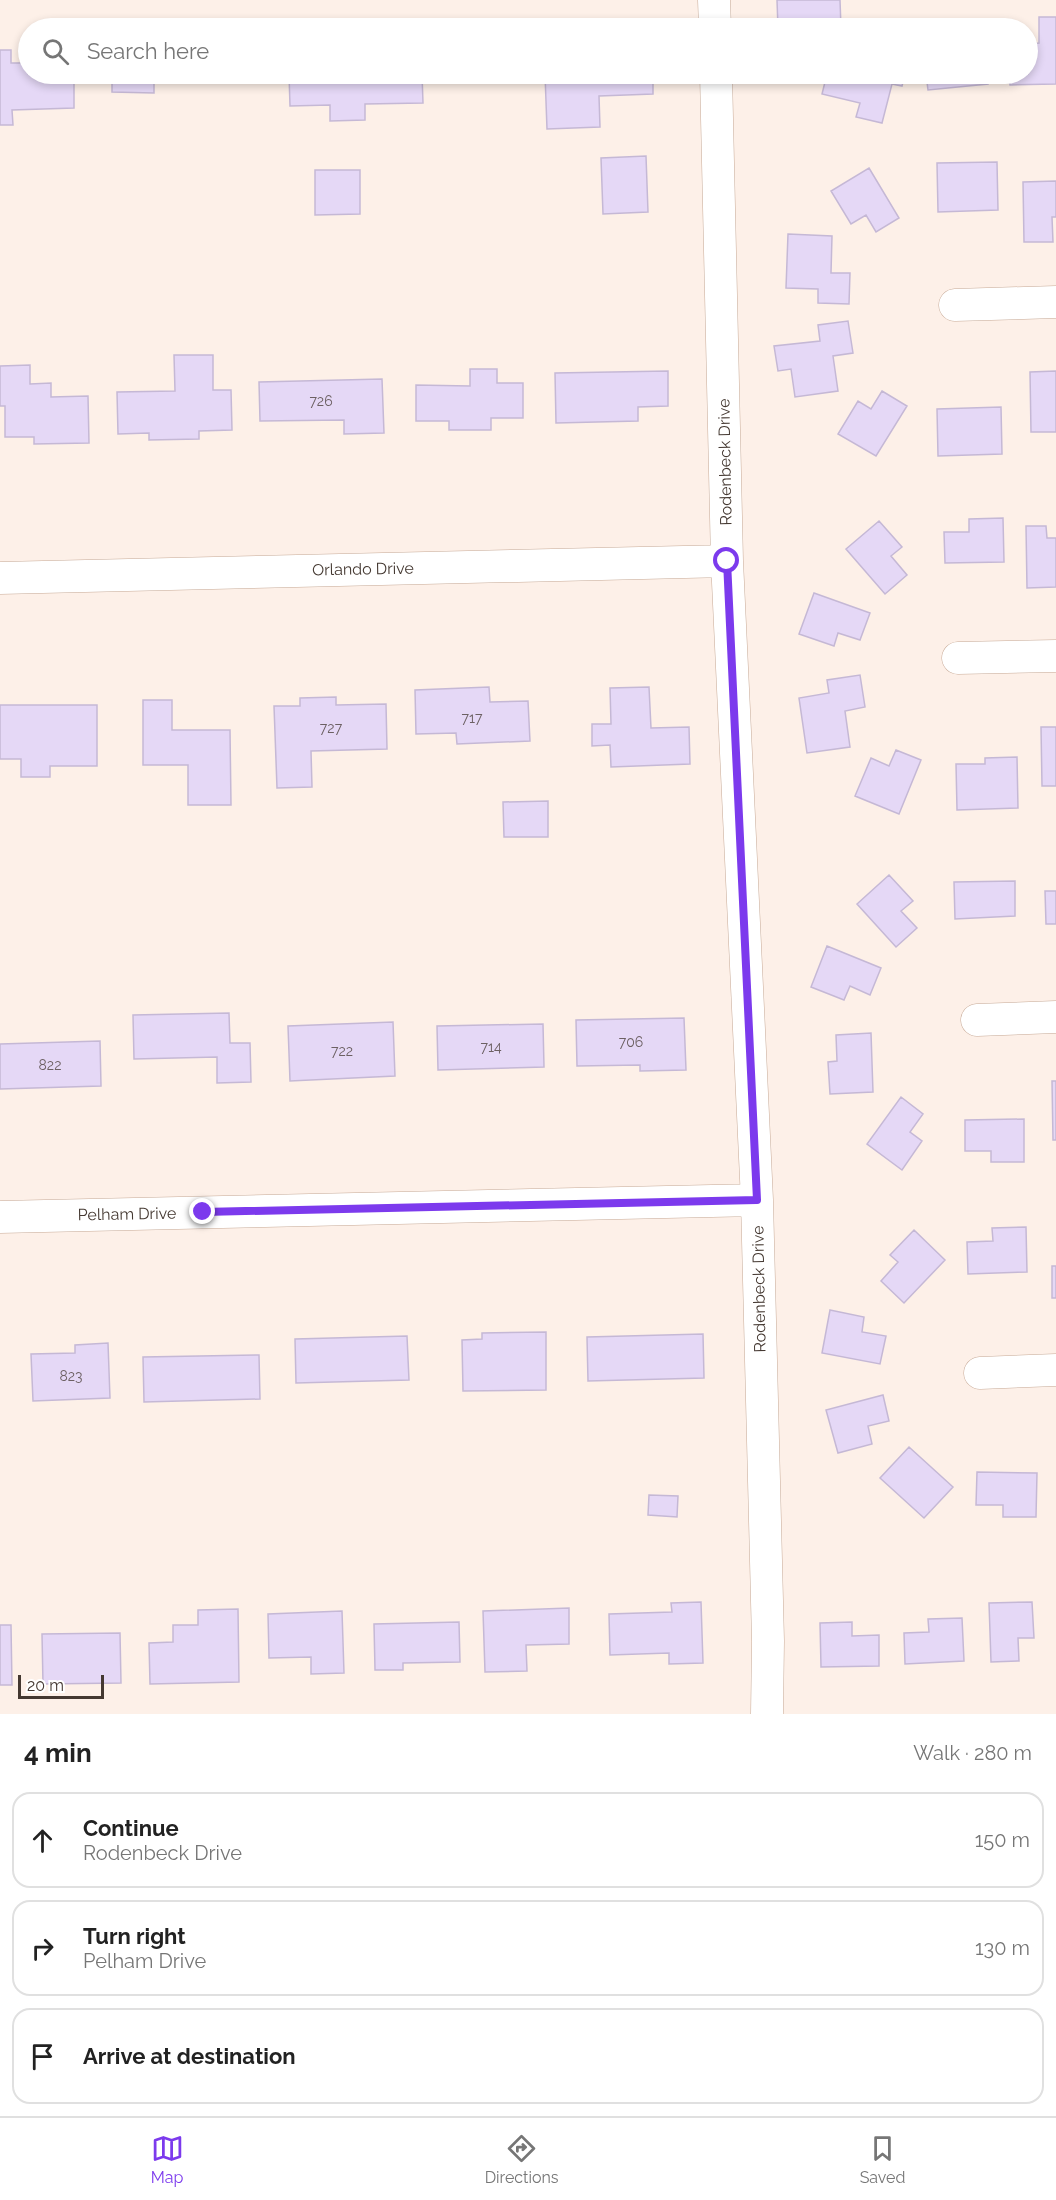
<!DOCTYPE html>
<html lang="en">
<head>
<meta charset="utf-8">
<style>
  :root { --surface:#fff; --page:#f2f2f2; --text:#222; --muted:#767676; --line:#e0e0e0; --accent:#7c3aed }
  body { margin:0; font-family:Raleway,sans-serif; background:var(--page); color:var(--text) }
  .scale { position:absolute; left:18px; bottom:15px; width:86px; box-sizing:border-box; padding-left:6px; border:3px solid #443831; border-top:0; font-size:16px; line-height:21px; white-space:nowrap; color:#443831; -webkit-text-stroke:4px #fff; paint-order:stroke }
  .stop { position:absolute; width:18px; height:18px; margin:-14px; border:4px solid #7c3aed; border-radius:50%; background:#fff }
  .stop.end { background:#7c3aed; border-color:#fff; box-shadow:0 2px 6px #0008 }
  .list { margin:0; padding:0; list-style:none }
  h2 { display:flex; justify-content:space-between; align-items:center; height:78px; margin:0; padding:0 24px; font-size:26px }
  h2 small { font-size:20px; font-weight:400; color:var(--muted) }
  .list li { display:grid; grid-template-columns:39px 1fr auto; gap:18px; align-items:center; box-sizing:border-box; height:96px; margin:0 12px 12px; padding:0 12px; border:2px solid var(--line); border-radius:18px }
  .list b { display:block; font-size:22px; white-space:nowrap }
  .list p { margin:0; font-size:20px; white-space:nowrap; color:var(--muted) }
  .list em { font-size:20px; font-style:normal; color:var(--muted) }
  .icon { flex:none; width:33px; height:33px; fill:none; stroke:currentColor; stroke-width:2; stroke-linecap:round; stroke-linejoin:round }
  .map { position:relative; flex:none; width:1056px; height:1714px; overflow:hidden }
  .search { position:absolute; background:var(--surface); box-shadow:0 3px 9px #0003; left:18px; right:18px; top:18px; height:66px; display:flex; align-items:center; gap:15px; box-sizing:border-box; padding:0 21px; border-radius:33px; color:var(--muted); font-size:22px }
  .sheet { height:402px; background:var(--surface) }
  nav { display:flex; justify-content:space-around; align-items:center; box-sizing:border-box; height:84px; border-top:2px solid var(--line); background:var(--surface); font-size:16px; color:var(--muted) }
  nav a { display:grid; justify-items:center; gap:3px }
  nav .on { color:var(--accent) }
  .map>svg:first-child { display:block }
  .building { fill:#e5d8f6; stroke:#c5b8d5; stroke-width:1.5 }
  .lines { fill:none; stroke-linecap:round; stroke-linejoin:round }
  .minor-casing { stroke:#c7aa97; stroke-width:33 }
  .minor { stroke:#fff; stroke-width:32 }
  .route { stroke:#7c3aed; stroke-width:8 }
  .labels { text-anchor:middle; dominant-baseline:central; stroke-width:4.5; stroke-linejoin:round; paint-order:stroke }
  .number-label { font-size:14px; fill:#6c6062 }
  .street-label { font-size:16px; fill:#443831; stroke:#fff }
</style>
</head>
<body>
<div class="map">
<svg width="1056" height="1714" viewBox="0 0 1056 1714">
  <rect width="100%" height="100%" fill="#fdf0e8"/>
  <path class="building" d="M777 0H840L841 28H778Z
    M1039 17H1056V84L1010 85 1009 74H1028V44L1039 43Z
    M0 50H11V63H28V74H74V108L12 110 13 125H0Z
    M112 74H154V93L112 92Z
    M289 74H422L423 103 365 104V120L330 121V105L290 106Z
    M545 74H653V94L599 96 600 127 547 129Z
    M827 74H905L902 86 892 84 882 123 856 117 860 103 822 94Z
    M926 74H987L988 84 928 90Z
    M646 156 648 212 603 214 601 158Z
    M997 162 998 210 938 212 937 163Z
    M869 168 899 218 876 232 866 215 851 224 831 191Z
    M315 170H360V214L315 215Z
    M1056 181V217H1052L1053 242H1024L1023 182Z
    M788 234 832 236 831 273H850L849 304 818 303V289L786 288Z
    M848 321 853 353 833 356 838 391 795 397 791 369 778 371 774 346 820 341 818 325Z
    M174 355H213V390H231L232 430 199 431V439L149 440V433L118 434 117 392 175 391Z
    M30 365V384L51 383V397L88 396 89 443 34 444V437H5V406H0V366Z
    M470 369H497V383H523V418H491V430H449V421H416V385L470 386Z
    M668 371V406L638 407V421L556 423 555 373Z
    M1056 371V432H1031L1030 372Z
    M382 379 384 433 344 434V420L260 421 259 382Z
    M882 391 907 406 876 456 838 434 858 401 871 409Z
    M1001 407 1002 454 938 456 937 409Z
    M1003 518 1004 562 945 563 944 532H969V519Z
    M879 521 902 547 891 556 907 575 885 594 846 549Z
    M1026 526H1046L1047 538H1056V587L1027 588Z
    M814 593 870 613 860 640 838 633 834 646 799 634Z
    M860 675 865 707 845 711 850 747 807 753 799 698 829 693 827 680Z
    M489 687 490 702 528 701 530 741 457 744 456 733 416 734 415 690Z
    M649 687 651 728 689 727 690 764 611 767 610 745 592 746V724H611L610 688Z
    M336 697V705L386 704 387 749 311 751 312 787 277 788 274 706H300V698Z
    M143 700H172V730H230L231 805H188V765H143Z
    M0 705H97V766H50V777H21V759H0Z
    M1041 727H1056V786H1042Z
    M896 750 921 760 899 814 855 796 871 758 889 766Z
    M1017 757 1018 808 957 810 956 764H985V758Z
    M548 801V837H504L503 802Z
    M889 875 913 901 901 911 917 928 896 947 857 904Z
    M1015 881V916L955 919 954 882Z
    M1045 891H1056V924H1046Z
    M827 946 881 968 870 995 850 986 844 1000 811 987Z
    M229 1013 230 1043H250L251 1082 217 1083V1057L134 1059 133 1015Z
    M684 1018 686 1070 640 1071V1065L577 1066 576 1020Z
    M393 1022 395 1076 290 1081 288 1026Z
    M543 1024 544 1067 438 1070 437 1026Z
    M871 1033 873 1092 830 1094 828 1062 837 1061 836 1035Z
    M100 1041 101 1086 0 1089V1044Z
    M1052 1081H1056V1140H1053Z
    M901 1097 923 1114 910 1132 922 1141 902 1170 867 1144Z
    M1024 1119V1162H991V1151H965V1120Z
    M1026 1227 1027 1272 968 1274 967 1242 993 1241 992 1228Z
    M914 1230 945 1260 904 1303 881 1281 898 1262 890 1255Z
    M1052 1266H1056V1298H1052Z
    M830 1310 864 1317 862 1332 886 1336 880 1364 822 1353Z
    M546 1332V1390L463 1391 462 1340 482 1339V1333Z
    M703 1334 704 1378 588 1381 587 1337Z
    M407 1336 409 1380 296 1383 295 1339Z
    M108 1343 110 1398 33 1401 31 1354 75 1353V1345Z
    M259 1355 260 1399 144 1402 143 1357Z
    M883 1395 889 1421 868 1426 872 1444 838 1453 826 1410Z
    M909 1447 953 1487 924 1518 880 1478Z
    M977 1472 1037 1473 1036 1517H1003V1505H976Z
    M649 1495 678 1496 677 1517 648 1515Z
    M701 1602 703 1663 669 1664V1653L610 1655 609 1614 672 1612 671 1603Z
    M1032 1602 1034 1638H1018L1019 1661 991 1662 989 1603Z
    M569 1608V1644L526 1645 527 1671 485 1672 483 1611Z
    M238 1609 239 1682 150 1684 149 1643 173 1642V1625H198V1610Z
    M342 1611 344 1673 311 1674V1657L269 1658 268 1614Z
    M962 1618 964 1661 905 1664 904 1633 929 1632 928 1619Z
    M459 1622 460 1662 403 1663V1670H375L374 1624Z
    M852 1622V1636L879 1635V1666L821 1667 820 1623Z
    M0 1625H11L12 1685H0Z
    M120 1633 121 1683 43 1684 42 1634Z"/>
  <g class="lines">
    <defs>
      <path id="minor" d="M714 0 715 28
        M716 74 727 561 757 1200 768 1641 767 1714
        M955 305 1056 302
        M0 578 727 561
        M958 658 1056 656
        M977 1020 1056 1017
        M0 1217 757 1200
        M980 1373 1056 1370"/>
    </defs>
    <use href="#minor" class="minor-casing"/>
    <use href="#minor" class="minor"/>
  </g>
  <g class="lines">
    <path class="route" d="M203 1212 757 1200 727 561"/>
  </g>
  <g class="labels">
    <g class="number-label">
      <text x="321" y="401">726</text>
      <text x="472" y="718">717</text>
      <text x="331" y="728">727</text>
      <text x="631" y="1042">706</text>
      <text x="491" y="1047">714</text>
      <text x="342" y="1051">722</text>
      <text x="50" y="1065">822</text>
      <text x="71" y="1376">823</text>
    </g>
    <g class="street-label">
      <text transform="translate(725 462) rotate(-91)">Rodenbeck Drive</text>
      <text transform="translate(363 569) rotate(-1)">Orlando Drive</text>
      <text transform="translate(127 1214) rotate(-1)">Pelham Drive</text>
      <text transform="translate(759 1289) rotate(-91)">Rodenbeck Drive</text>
    </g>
  </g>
</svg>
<div class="scale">20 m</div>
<div class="stop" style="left:727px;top:561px"></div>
<div class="stop end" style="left:203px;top:1212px"></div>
<div class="search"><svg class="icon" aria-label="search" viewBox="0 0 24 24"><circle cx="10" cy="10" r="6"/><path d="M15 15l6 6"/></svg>Search here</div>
</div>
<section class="sheet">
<h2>4 min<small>Walk · 280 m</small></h2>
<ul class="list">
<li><svg class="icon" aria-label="ahead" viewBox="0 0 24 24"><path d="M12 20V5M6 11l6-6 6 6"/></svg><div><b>Continue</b><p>Rodenbeck Drive</p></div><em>150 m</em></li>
<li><svg class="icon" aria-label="right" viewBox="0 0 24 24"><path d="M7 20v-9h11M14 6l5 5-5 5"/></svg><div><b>Turn right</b><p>Pelham Drive</p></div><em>130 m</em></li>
<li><svg class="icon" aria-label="arrive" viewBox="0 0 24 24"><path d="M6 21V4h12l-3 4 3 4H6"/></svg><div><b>Arrive at destination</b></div></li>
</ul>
</section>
<nav>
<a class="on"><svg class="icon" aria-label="map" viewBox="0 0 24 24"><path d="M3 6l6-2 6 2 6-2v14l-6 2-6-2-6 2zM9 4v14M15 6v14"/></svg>Map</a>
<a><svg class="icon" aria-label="directions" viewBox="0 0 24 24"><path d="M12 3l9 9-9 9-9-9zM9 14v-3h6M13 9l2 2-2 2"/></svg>Directions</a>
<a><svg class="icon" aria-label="saved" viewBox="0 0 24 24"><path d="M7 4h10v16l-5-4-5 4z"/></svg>Saved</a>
</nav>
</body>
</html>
